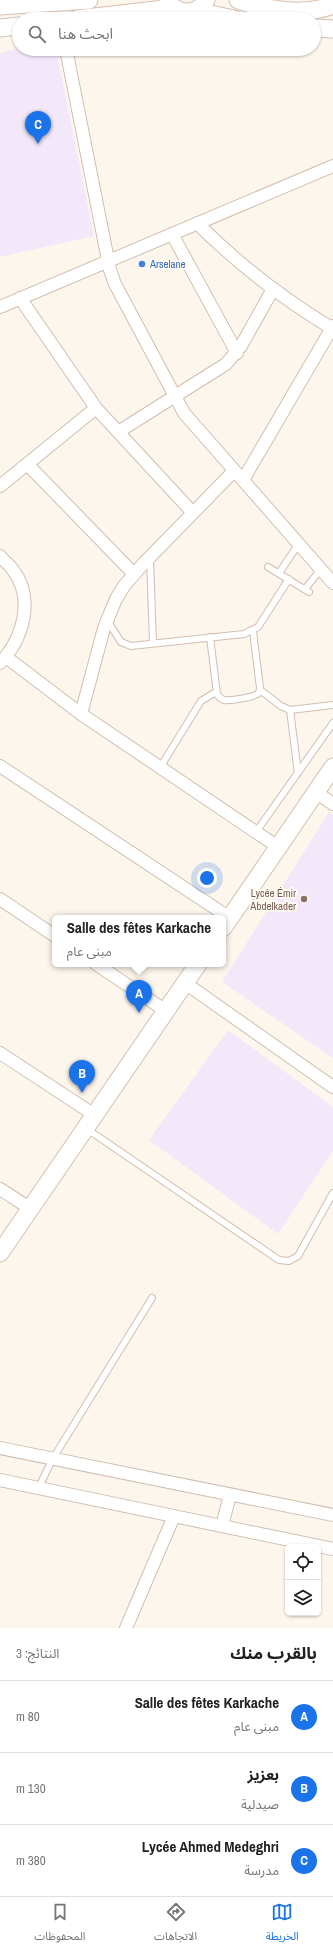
<!DOCTYPE html>
<html lang="ar">
<head>
<meta charset="utf-8">
<style>
  :root { --surface:#fff; --page:#f2f2f2; --text:#202124; --muted:#757577; --line:#e0e0e0; --accent:#1a73e8 }
  body { margin:0; font-family:"Archivo Narrow","Noto Sans Arabic",sans-serif; background:var(--page); color:var(--text); direction:rtl }
  .controls { position:absolute; right:12px; bottom:12px; display:grid; overflow:hidden; border-radius:6px; box-shadow:0 1px 3px #0004 }
  .controls button { width:36px; height:36px; display:grid; place-items:center; padding:0; border:0; border-bottom:1px solid var(--line); background:var(--surface); color:var(--text); font:20px sans-serif }
  .you { position:absolute; left:207px; top:878px; width:14px; height:14px; margin:-10px; border:3px solid #fff; border-radius:50%; background:#1a73e8; box-shadow:0 0 0 6px #1a73e833 }
  .badge { display:grid; place-items:center; width:26px; height:26px; border-radius:50%; background:var(--accent); color:#fff; font-size:13px; font-weight:700 }
  .pin { position:absolute; translate:-50% -33px; filter:drop-shadow(0 1px 2px #0008) }
  .pin::after { content:''; position:absolute; top:21px; width:14px; height:12px; background:inherit; clip-path:polygon(0 0,100% 0,50% 100%) }
  .popup { position:absolute; left:52px; top:915px; width:174px; height:52px; box-sizing:border-box; display:grid; place-content:center; border-radius:6px; background:var(--surface); filter:drop-shadow(0 1px 3px #0005); font-size:13px; white-space:nowrap; color:var(--muted) }
  .popup b { font-size:15px; color:var(--text) }
  .popup::after { content:''; position:absolute; left:50%; top:100%; margin-left:-8px; border:8px solid transparent; border-top-color:var(--surface) }
  .list { margin:0; padding:0; list-style:none }
  h2 { display:flex; justify-content:space-between; align-items:center; height:52px; margin:0; padding:0 16px; font-size:17px }
  h2 small { font-size:13px; font-weight:400; color:var(--muted) }
  .list li { display:grid; grid-template-columns:26px 1fr auto; gap:12px; align-items:center; box-sizing:border-box; height:72px; padding:0 16px; border-top:1px solid var(--line) }
  .list b { display:block; font-size:15px; white-space:nowrap }
  .list p { margin:0; font-size:13px; white-space:nowrap; color:var(--muted) }
  .list em { font-size:13px; font-style:normal; color:var(--muted) }
  .icon { flex:none; width:22px; height:22px; fill:none; stroke:currentColor; stroke-width:2; stroke-linecap:round; stroke-linejoin:round }
  .map { position:relative; flex:none; width:333px; height:1628px; overflow:hidden; direction:ltr }
  .search { position:absolute; background:var(--surface); box-shadow:0 1px 3px #0004; left:12px; right:12px; top:12px; height:44px; display:flex; align-items:center; gap:10px; box-sizing:border-box; padding:0 14px; border-radius:22px; color:var(--muted); font-size:15px }
  .sheet { height:268px; background:var(--surface) }
  nav { display:flex; justify-content:space-around; align-items:center; box-sizing:border-box; height:56px; border-top:1px solid var(--line); background:var(--surface); font-size:11px; color:var(--muted) }
  nav a { display:grid; justify-items:center; gap:2px }
  nav .on { color:var(--accent) }
  .map>svg:first-child { display:block }
  .education { fill:#f3e8fa }
  .lines { fill:none; stroke-linecap:round; stroke-linejoin:round }
  .lane-casing { stroke:#d1beb0; stroke-width:8 }
  .street-casing { stroke:#d1beb0; stroke-width:14 }
  .secondary-casing { stroke:#d6c0b0; stroke-width:19 }
  .lane { stroke:#fff; stroke-width:6 }
  .street { stroke:#fff; stroke-width:12 }
  .secondary { stroke:#fff; stroke-width:17 }
  .shop-dot { fill:#3f7fe0; stroke:#fffaf3; stroke-width:1.5 }
  .education-dot { fill:#8d6e63; stroke:#fffaf3; stroke-width:1.5 }
  .labels { text-anchor:middle; dominant-baseline:central; stroke-width:4; stroke-linejoin:round; paint-order:stroke }
  .shop-label { font-size:11px; fill:#366cbe; stroke:#fffaf3; text-anchor:start }
  .education-label { font-size:11px; fill:#785e54; stroke:#fffaf3; text-anchor:end }
</style>
</head>
<body>
<div class="map">
<svg width="333" height="1628" viewBox="0 0 333 1628">
  <rect width="100%" height="100%" fill="#fdf6ec"/>
  <path class="education" d="M19 48 56 49 94 236 0 257V53Z
    M329 812 333 815V1058L222 982Z
    M228 1030 333 1107V1151L278 1234 149 1140Z"/>
  <g class="lines">
    <defs>
      <path id="lane" d="M150 559 153 643
        M268 567 309 592
        M279 573 298 545
        M305 589 321 569
        M107 620 121 642 131 646 244 634 258 627 289 579
        M210 637 217 694C219 697 221 699 224 700 231 701 255 697 259 693L260 688 253 631
        M260 690 281 706 290 710 333 705
        M290 710 298 773
        M161 766 201 701 216 692
        M256 832 333 723
        M87 1129 279 1260 289 1261 298 1256 333 1193
        M39 1487 52 1460 152 1298"/>
      <path id="street" d="M66 49 110 270 115 284 184 413 333 583
        M197 223C238 264 283 299 333 329
        M172 234 237 353
        M20 298 96 408 193 513
        M0 307 333 166
        M118 432 226 364 241 346 273 289
        M27 464 134 574
        M243 480 333 326
        M0 486 96 408
        M0 556C4 561 10 565 13 570 35 599 23 639 0 663
        M6 657 81 714 278 847
        M81 714 104 628 116 599 124 586 144 563 234 471
        M0 766 230 918
        M316 792 333 804
        M0 899 55 936
        M96 964 166 1011
        M185 983 333 1087
        M0 1053 96 1116
        M0 1189 31 1209
        M0 1448 333 1515
        M0 1480 333 1549
        M222 1526 230 1495
        M126 1628 174 1516"/>
      <path id="secondary" d="M168 0C176 16 198 16 206 0
        M238 0C268 10 303 17 333 5
        M0 6 89 0
        M196 11 234 19
        M77 19 173 8
        M0 28 19 26
        M314 28 333 29
        M223 928 333 767
        M0 1253 198 964"/>
    </defs>
    <use href="#lane" class="lane-casing"/>
    <use href="#street" class="street-casing"/>
    <use href="#secondary" class="secondary-casing"/>
    <use href="#lane" class="lane"/>
    <use href="#street" class="street"/>
    <use href="#secondary" class="secondary"/>
  </g>
  <circle class="shop-dot" cx="142" cy="264" r="4"/>
  <circle class="education-dot" cx="304" cy="899" r="4"/>
  <g class="labels">
    <g class="shop-label">
      <text x="150" y="264">Arselane</text>
    </g>
    <g class="education-label">
      <text x="296" y="893">Lycée Émir<tspan x="296" dy="13">Abdelkader</tspan></text>
    </g>
  </g>
</svg>
<div class="controls">
<button><svg class="icon" aria-label="locate" viewBox="0 0 24 24"><circle cx="12" cy="12" r="6"/><path d="M12 2v4M12 18v4M2 12h4M18 12h4"/></svg></button>
<button><svg class="icon" aria-label="layers" viewBox="0 0 24 24"><path d="M12 4l9 5-9 5-9-5zM3 14l9 5 9-5"/></svg></button>
</div>
<div class="you"></div>
<div class="pin badge" style="left:139px;top:1013px">A</div>
<div class="popup"><b>Salle des fêtes Karkache</b>مبنى عام</div>
<div class="pin badge" style="left:82px;top:1093px">B</div>
<div class="pin badge" style="left:38px;top:144px">C</div>
<div class="search"><svg class="icon" aria-label="search" viewBox="0 0 24 24"><circle cx="10" cy="10" r="6"/><path d="M15 15l6 6"/></svg>ابحث هنا</div>
</div>
<section class="sheet">
<h2>بالقرب منك<small>النتائج: 3</small></h2>
<ul class="list">
<li><span class="badge">A</span><div><b>Salle des fêtes Karkache</b><p>مبنى عام</p></div><em>80 m</em></li>
<li><span class="badge">B</span><div><b>بعزيز</b><p>صيدلية</p></div><em>130 m</em></li>
<li><span class="badge">C</span><div><b>Lycée Ahmed Medeghri</b><p>مدرسة</p></div><em>380 m</em></li>
</ul>
</section>
<nav>
<a class="on"><svg class="icon" aria-label="map" viewBox="0 0 24 24"><path d="M3 6l6-2 6 2 6-2v14l-6 2-6-2-6 2zM9 4v14M15 6v14"/></svg>الخريطة</a>
<a><svg class="icon" aria-label="directions" viewBox="0 0 24 24"><path d="M12 3l9 9-9 9-9-9zM9 14v-3h6M13 9l2 2-2 2"/></svg>الاتجاهات</a>
<a><svg class="icon" aria-label="saved" viewBox="0 0 24 24"><path d="M7 4h10v16l-5-4-5 4z"/></svg>المحفوظات</a>
</nav>
</body>
</html>
